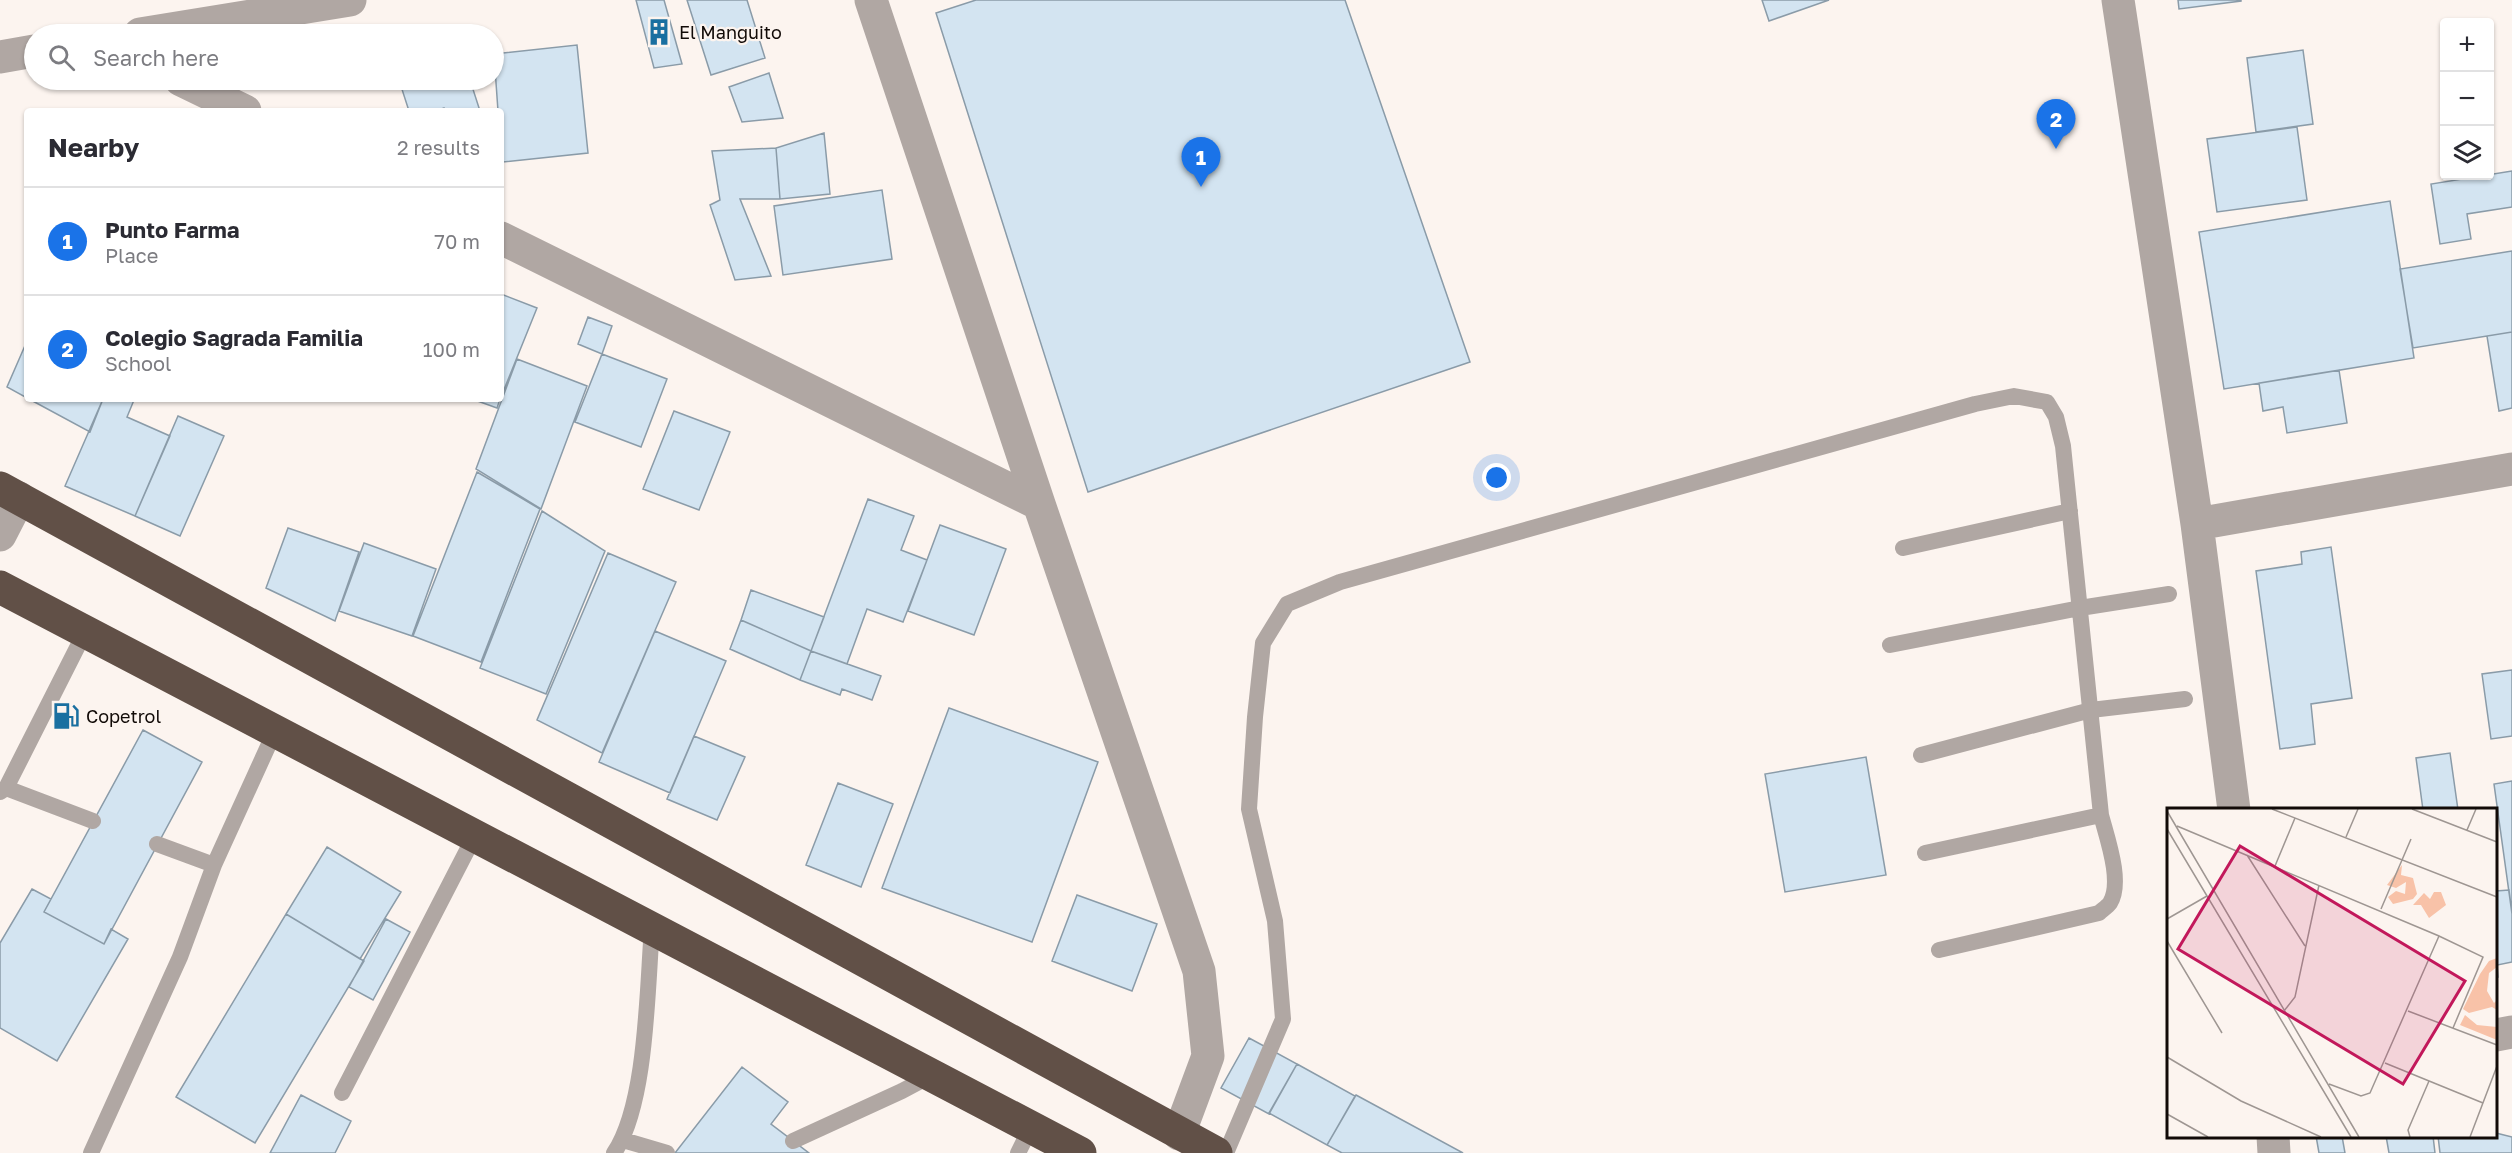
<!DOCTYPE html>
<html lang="en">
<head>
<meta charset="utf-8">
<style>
  :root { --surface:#fff; --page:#f2f2f3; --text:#2b2b33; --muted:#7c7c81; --line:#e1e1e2; --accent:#1a73e8 }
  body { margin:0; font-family:"Golos Text",sans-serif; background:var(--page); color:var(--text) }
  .controls { position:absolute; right:18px; top:18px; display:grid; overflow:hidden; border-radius:6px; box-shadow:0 2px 4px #0004 }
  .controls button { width:54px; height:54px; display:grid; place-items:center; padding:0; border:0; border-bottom:2px solid var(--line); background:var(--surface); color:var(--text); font:30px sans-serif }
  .you { position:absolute; left:1497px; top:478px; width:21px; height:21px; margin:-15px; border:4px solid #fff; border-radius:50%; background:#1a73e8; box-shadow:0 0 0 9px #1a73e833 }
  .badge { display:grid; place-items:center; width:39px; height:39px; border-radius:50%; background:var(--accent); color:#fff; font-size:20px; font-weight:700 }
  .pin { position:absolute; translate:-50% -50px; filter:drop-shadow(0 2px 3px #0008) }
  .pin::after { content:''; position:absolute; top:32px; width:21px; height:18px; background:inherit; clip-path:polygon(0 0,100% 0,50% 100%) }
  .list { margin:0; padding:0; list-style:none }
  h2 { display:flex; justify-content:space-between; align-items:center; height:78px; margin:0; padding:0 24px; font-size:26px }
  h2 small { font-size:20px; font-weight:400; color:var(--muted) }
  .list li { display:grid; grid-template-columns:39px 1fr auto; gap:18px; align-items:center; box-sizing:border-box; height:108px; padding:0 24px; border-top:2px solid var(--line) }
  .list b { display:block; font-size:22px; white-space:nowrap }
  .list p { margin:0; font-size:20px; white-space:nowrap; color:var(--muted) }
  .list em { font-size:20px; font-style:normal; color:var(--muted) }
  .icon { flex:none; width:33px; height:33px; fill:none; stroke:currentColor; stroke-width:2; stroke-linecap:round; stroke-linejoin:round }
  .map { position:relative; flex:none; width:2512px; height:1153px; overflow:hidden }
  .search { position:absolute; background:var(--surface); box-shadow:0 2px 4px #0004; left:24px; top:24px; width:480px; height:66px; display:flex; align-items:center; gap:15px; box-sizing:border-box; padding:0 21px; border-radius:33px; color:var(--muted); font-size:22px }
  .panel { position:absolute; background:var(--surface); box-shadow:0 2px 4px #0004; left:24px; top:108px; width:480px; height:294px; border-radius:6px }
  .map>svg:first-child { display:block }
  .building { fill:#d3e4f1; stroke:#8a9ba8; stroke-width:1.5 }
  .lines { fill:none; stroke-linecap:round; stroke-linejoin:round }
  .lane { stroke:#b0a7a3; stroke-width:16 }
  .street { stroke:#b0a7a3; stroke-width:33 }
  .highway { stroke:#615047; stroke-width:33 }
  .labels { text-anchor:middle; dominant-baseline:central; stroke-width:4.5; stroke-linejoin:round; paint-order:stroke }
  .poi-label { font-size:18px; fill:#110a07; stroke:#fcf4ef; text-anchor:start }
  .inset-road { fill:none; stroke:#9e9692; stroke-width:1.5 }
  .view { fill:#c2185b; fill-opacity:0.15; stroke:#c2185b; stroke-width:3 }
  .inset-edge { fill:none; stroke:#110a07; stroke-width:3 }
</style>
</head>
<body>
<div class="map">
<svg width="2512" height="1153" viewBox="0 0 2512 1153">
  <rect width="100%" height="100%" fill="#fcf4ef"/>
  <path class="building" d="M636 0H664L682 64 654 68Z
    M687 0H747L765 58 711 75Z
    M976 0H1345L1470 362 1088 492 936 13Z
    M1762 0H1829L1769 21Z
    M2178 0H2241V1L2179 9Z
    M289 27 311 34H287Z
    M577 45 588 153 503 162 501 111H498L494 54Z
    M2303 50 2313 124 2256 132 2247 58Z
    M769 73 783 118 742 122 729 87Z
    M316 80H347L344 89Z
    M399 80H470L480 111H445L444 108 436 111H409Z
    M2297 127 2307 200 2217 212 2207 139Z
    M824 133 830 194 780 199 776 148Z
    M776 148 780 199H740L771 276 735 280 710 205 720 200 712 151Z
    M2512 171V207L2467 214 2471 239 2440 244 2431 184Z
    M882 190 892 259 783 275 774 206Z
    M2390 201 2414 358 2224 389 2199 232Z
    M2512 251V332L2413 348 2400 269Z
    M501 294 537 308 501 397Z
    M588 317 612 326 602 354 578 344Z
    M2512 332V408L2499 411 2487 336Z
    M27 341V398L7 387Z
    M602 354 667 379 641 447 575 422Z
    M517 359 587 386 541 509 476 469Z
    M2339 370 2347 423 2287 433 2283 407 2263 411 2259 383Z
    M29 399H103L90 432Z
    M103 399 134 400 127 417 170 436 135 516 65 486Z
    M472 399H500L497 408Z
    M674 411 730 432 699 510 643 489Z
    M178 416 224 436 180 536 135 516Z
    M477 472 540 509 481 662 413 636Z
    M868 499 914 516 901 550 927 560 903 622 867 609 847 664 811 651Z
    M542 511 605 551 546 694 480 668Z
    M940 525 1006 549 974 635 908 611Z
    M288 528 359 552 335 621 266 588Z
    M364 543 436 569 412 636 339 611Z
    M2331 547 2352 698 2311 704 2315 744 2280 749 2256 571 2302 564 2301 552Z
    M608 553 676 582 602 753 537 720Z
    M751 590 824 617 811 651 741 620Z
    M741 620 811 651 800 680 730 649Z
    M655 631 726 661 670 793 599 762Z
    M811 651 881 676 872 700 842 689 840 695 800 680Z
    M2512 670V736L2491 739 2482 674Z
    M949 708 1098 762 1032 942 882 888Z
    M143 730 202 762 104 944 44 912Z
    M694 736 745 757 717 820 667 799Z
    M2450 753 2458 810H2423L2416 758Z
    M1866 757 1886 875 1785 892 1765 774Z
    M2512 781V914L2494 784Z
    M838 783 893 804 861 887 806 865Z
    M327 847 401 892 360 959 286 914Z
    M32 889 51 899 44 912 104 944 111 929 128 939 57 1061 0 1028V943Z
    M2509 890 2512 913V962L2497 965 2498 977H2496V891Z
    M1077 895 1157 924 1132 991 1052 961Z
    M286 914 364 961 255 1143 176 1097Z
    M386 919 410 932 373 1000 349 987Z
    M1249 1038 1297 1064 1269 1114 1221 1088Z
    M1297 1064 1355 1096 1327 1145 1269 1113Z
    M742 1067 788 1102 771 1124 809 1153H675Z
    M301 1095 351 1121 335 1153H270Z
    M1356 1095 1463 1153H1342L1327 1145Z
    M2496 1133 2512 1137V1153H2440L2438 1136H2496Z
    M2316 1136H2342L2345 1153H2319Z
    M2386 1136H2433L2435 1153H2389Z"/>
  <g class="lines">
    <path class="lane" d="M1903 548 2070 511
      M1890 645 2080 608 2169 594
      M1921 755 2091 710 2185 699
      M6 788 85 632
      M0 792 6 788 93 821
      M157 844 214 865
      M1925 853 2101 815
      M342 1093 475 835
      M623 1140 667 1153
      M793 1141 902 1091 932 1075
      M91 1153 180 957 214 865 275 731
      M614 1153C647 1104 647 989 652 928
      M1018 1153 1031 1127
      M1226 1153 1283 1019 1275 921 1249 809 1255 717 1263 643 1287 604 1340 582 1975 404 2014 396 2047 402 2056 417 2063 446 2101 815C2107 838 2123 882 2110 903 2107 907 2102 910 2099 913L1939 950"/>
    <path class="street" d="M871 0 1039 504 1199 971 1208 1056 1179 1134
      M2118 0 2197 524 2234 810
      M140 34 350 0
      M0 57 34 51
      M181 80 245 111
      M501 238 1039 504
      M2197 524 2512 469
      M0 535 19 498
      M2496 1035 2512 1032
      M2273 1136 2274 1153"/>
    <path class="highway" d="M0 488 1216 1153
      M0 587 1080 1153"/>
  </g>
  <defs>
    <symbol id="building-bare" viewBox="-9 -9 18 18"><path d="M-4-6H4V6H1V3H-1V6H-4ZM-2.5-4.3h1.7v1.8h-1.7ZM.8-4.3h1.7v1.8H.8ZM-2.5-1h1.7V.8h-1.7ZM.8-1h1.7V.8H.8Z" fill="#1a6fa0" stroke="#fcf4ef" stroke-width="2.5" paint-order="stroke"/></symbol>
    <symbol id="fuel-bare" viewBox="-9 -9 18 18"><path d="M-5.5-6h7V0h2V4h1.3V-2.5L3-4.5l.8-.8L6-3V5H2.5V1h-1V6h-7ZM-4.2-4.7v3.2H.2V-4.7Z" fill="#1a6fa0" stroke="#fcf4ef" stroke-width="2.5" paint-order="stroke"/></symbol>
  </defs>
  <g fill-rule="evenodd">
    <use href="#building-bare" x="640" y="13" width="38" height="38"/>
    <use href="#fuel-bare" x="47" y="697" width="38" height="38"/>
  </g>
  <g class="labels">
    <g class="poi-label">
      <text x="679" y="32">El Manguito</text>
      <text x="86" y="716">Copetrol</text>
    </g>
  </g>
  <g transform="translate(2167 808)">
    <rect width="330" height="330" fill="#fcf4ef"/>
    <path d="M235 57 234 67 246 70 250 86 246 91 226 96 221 89 229 83 238 86 239 74 229 80 220 77ZM267 84H274L279 97 262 110 254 97H246L257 85 263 91ZM330 150V159L322 165 320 183 327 195 330 192V202L325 199 302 205 296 201 313 166 322 153ZM298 207 310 217 330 219V232L293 217Z" fill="#f8c2a8"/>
    <path class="inset-road" d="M105 1 330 89M245 1 330 34M0 3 192 329M10 18 272 128 203 285 194 288 162 276M0 21 184 329M300 22 309 1M179 29 191 1M80 47 138 138M108 58 128 10M214 101 244 31M0 111 40 88M272 128 316 149 286 220M0 133 55 225M117 203 128 189 152 77M241 203 330 237M0 249 74 293 154 329M218 255 316 295M0 306 41 329M243 329 241 322 262 273M303 329 330 258"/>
    <path class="view" d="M73 38 298 173 236 276 11 141Z"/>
    <rect width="330" height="330" class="inset-edge"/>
  </g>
</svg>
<div class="controls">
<button>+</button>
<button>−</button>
<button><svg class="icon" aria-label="layers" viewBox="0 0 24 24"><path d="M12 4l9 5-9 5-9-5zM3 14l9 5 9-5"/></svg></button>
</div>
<div class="you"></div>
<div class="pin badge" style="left:1201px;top:187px">1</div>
<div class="pin badge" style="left:2056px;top:149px">2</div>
<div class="search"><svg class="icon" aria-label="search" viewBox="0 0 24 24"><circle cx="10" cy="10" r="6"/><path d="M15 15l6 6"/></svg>Search here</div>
<section class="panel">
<h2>Nearby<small>2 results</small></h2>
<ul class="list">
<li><span class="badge">1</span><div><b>Punto Farma</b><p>Place</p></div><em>70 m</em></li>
<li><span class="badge">2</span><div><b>Colegio Sagrada Familia</b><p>School</p></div><em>100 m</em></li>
</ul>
</section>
</div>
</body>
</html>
